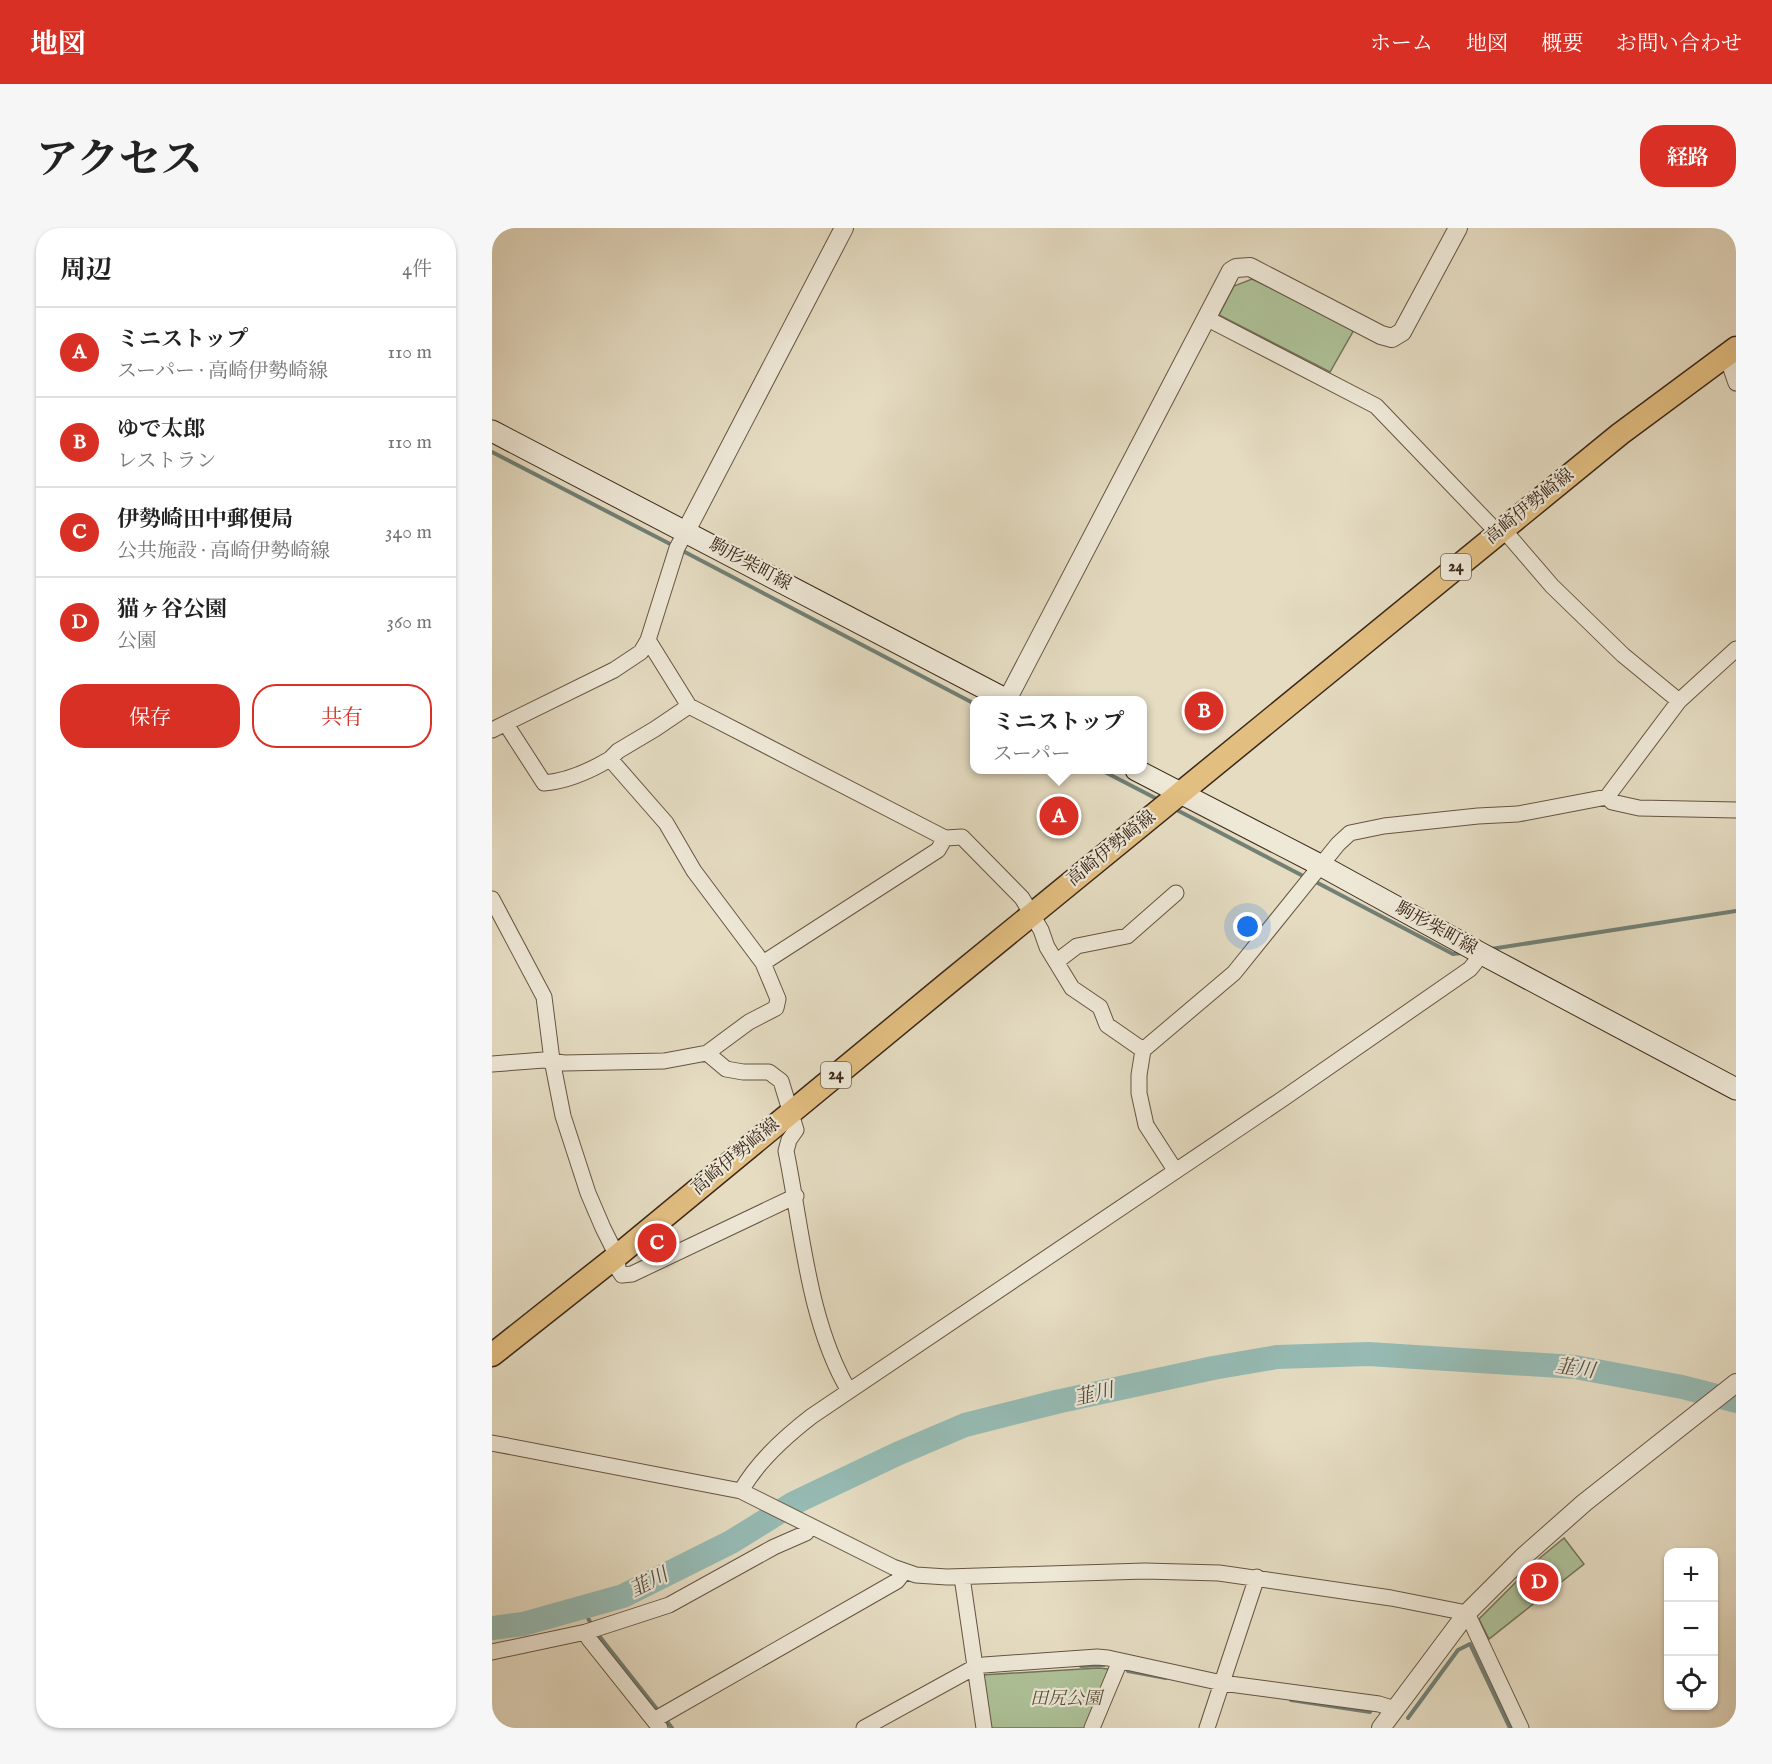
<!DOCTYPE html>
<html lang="ja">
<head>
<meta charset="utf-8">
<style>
  :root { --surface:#fff; --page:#f6f6f6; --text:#222; --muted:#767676; --line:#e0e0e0; --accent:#d93025 }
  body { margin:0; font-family:"IM FELL English","Noto Serif JP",serif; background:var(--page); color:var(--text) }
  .controls { position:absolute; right:18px; bottom:18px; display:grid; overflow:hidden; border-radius:12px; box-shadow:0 2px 4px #0004 }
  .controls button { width:54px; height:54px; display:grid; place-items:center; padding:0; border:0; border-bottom:2px solid var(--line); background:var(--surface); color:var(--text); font:30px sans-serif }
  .you { position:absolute; left:756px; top:699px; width:21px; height:21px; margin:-15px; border:4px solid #fff; border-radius:50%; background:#1a73e8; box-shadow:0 0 0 9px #1a73e833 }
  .badge { display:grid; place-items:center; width:39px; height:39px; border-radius:50%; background:var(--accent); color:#fff; font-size:20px; font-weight:700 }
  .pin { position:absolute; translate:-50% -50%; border:3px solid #fff; box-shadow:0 2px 6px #0006 }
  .popup { position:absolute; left:478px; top:468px; width:177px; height:78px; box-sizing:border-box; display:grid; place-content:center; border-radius:12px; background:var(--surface); filter:drop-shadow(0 2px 4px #0005); font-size:20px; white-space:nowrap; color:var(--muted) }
  .popup b { font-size:22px; color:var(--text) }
  .popup::after { content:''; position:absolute; left:50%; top:100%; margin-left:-12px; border:12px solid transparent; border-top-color:var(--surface) }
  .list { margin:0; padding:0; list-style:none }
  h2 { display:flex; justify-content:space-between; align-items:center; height:78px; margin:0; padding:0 24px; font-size:26px }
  h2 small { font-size:20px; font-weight:400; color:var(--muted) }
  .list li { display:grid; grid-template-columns:39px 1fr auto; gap:18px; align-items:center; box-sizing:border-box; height:90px; padding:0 24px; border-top:2px solid var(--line) }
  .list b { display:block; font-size:22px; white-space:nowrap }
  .list p { margin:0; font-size:20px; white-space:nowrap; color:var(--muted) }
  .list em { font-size:20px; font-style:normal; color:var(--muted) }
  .actions { display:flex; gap:12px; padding:18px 24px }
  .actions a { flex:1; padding:14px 0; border:2px solid var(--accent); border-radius:24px; text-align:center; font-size:21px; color:var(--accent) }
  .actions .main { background:var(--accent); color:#fff }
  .icon { flex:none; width:33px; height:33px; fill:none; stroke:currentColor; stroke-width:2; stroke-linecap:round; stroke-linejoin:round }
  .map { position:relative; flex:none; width:1244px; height:1500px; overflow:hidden; border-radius:24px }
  header { display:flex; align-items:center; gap:36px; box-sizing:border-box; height:84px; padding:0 30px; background:var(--accent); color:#fff }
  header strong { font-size:28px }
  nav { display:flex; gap:33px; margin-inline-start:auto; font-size:21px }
  .intro { display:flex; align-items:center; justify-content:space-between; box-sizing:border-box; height:144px; padding:0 36px }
  h1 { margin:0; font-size:42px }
  .button { padding:15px 27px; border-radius:24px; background:var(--accent); color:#fff; font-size:21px; font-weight:700 }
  main { display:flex; gap:36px; padding:0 36px }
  aside { flex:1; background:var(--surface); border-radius:24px; box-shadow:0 2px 4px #0004 }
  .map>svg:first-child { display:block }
  .green { fill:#aec299; stroke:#747459; stroke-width:1.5 }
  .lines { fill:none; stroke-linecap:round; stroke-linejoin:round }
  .stream { stroke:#728076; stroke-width:4 }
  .river { stroke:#96bbb4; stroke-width:24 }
  .minor-casing { stroke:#665443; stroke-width:17 }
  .tertiary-casing { stroke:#665443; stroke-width:20 }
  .secondary-casing { stroke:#3b2719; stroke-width:23 }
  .primary-casing { stroke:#3b2719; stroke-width:25 }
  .minor { stroke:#eee8d7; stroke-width:15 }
  .tertiary { stroke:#eee8d7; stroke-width:18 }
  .secondary { stroke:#eee8d7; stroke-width:21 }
  .primary { stroke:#e2be81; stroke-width:22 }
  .labels { text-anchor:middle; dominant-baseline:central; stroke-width:4.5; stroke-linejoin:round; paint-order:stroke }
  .shield { fill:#eee8d7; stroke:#716152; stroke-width:1.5 }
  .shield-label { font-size:16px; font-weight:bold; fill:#3b2719 }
  .street-label { font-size:18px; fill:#3b2719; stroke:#eee8d7 }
  .park-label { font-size:18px; font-style:italic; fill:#584e39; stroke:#eee8d7 }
  .water-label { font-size:20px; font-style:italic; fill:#524c40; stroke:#eee8d7 }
</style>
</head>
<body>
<header>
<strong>地図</strong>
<nav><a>ホーム</a><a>地図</a><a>概要</a><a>お問い合わせ</a></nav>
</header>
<div class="intro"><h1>アクセス</h1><a class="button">経路</a></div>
<main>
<aside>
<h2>周辺<small>4件</small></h2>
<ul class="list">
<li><span class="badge">A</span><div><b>ミニストップ</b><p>スーパー · 高崎伊勢崎線</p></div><em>110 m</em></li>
<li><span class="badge">B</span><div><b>ゆで太郎</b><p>レストラン</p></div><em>110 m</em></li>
<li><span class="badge">C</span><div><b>伊勢崎田中郵便局</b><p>公共施設 · 高崎伊勢崎線</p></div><em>340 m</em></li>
<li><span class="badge">D</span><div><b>猫ヶ谷公園</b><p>公園</p></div><em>360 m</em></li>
</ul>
<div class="actions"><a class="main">保存</a><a>共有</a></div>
</aside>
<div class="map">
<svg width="1244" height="1500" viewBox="0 0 1244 1500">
  <rect width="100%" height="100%" fill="#e5dcc2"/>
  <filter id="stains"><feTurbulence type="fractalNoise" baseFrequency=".00333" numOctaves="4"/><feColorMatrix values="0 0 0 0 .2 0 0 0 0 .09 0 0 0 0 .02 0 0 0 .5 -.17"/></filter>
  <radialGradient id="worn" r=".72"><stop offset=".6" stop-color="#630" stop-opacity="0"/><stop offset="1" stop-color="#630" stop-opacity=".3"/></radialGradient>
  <path class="green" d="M760 51 863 100 838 144 727 87 742 58Z
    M1072 1310 1092 1336 997 1411 987 1391 1049 1329Z
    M607 1440 616 1441 617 1446 593 1500H498L490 1447Z"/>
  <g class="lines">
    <path class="stream" d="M0 224 182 318
      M189 322 483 476
      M609 542 667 572
      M681 580 815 650
      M822 653 961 726 970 725
      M999 721 1244 683
      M91 1380 100 1398
      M104 1404 168 1485
      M589 1438 612 1437
      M636 1443 674 1450
      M799 1472 878 1484
      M916 1490 966 1422 978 1416 1018 1500
      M173 1491 180 1500"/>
    <path class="river" d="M0 1400 31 1396 131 1368 239 1314 302 1275 405 1226 473 1197 564 1174 721 1140 785 1129 876 1126 1083 1139 1190 1159 1244 1173"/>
    <defs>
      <path id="minor" d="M714 90 884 178 1006 305
        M1234 126 1244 155
        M1011 301 1060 358 1131 427 1187 473
        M156 412 197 478 453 610 470 609 530 670 549 702 555 719 580 760 608 779 615 797 651 822
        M14 496 52 555C75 553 98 543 118 531L174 595 202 643 271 735
        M0 502 122 442 149 424 156 412 185 320 194 303
        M118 531 126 523 163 501 197 478
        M1115 569 1120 574 1147 580 1244 582
        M0 671 52 769 60 832 71 888 96 965 111 1000 125 1028 126 1041 130 1047 140 1046 304 968
        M564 734 585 718 635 708 684 665
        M215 825 234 841 251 844H277L289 853 304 902 297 912 294 923C310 1001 316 1094 357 1163
        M0 836 52 832 72 835 172 833 215 825 257 794 284 780 286 771 271 735 446 622 453 610
        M683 942 654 897 647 865V847L651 822 742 745 846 616 858 605 892 598 986 588 1026 586 1115 569 1187 473 1244 421
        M0 1215 249 1263 401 1339 424 1347 455 1349 653 1343 727 1345 899 1370 975 1385 1029 1500
        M249 1263C265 1234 294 1208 320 1188L792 870 978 741 990 726
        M470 1349 492 1500
        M94 1404 97 1411 168 1500
        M0 1424 94 1404 177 1377 282 1319 314 1305 318 1298
        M162 1492 405 1353 412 1344
        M372 1500 483 1439 492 1437 605 1429 616 1430 730 1455 887 1476 903 1481
        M600 1500 628 1433
        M715 1500 765 1349"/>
      <path id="tertiary" d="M194 303 352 0
        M515 472 739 43 744 40 758 39 889 107 900 110 910 104 966 0
        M889 1500 975 1385 1031 1329 1092 1275 1244 1155"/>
      <path id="secondary" d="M0 203 515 472
        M644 542 830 638 990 726 1244 861"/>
      <path id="primary" d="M0 1127 125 1028 456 755 1128 206 1244 120"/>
    </defs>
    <use href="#minor" class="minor-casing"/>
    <use href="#tertiary" class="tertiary-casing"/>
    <use href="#secondary" class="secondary-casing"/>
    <use href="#primary" class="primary-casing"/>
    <use href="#minor" class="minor"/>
    <use href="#tertiary" class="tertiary"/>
    <use href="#secondary" class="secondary"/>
    <use href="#primary" class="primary"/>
  </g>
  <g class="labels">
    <g class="shield">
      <rect x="949" y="326" width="30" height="26" rx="4.5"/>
      <rect x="329" y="834" width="30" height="26" rx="4.5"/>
    </g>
    <g class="shield-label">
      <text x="964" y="339">24</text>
      <text x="344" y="847">24</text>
    </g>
    <g class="street-label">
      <text transform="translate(1038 279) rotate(-39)">高崎伊勢崎線</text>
      <text transform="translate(258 337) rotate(28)">駒形柴町線</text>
      <text transform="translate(620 621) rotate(-39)">高崎伊勢崎線</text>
      <text transform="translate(944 701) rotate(29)">駒形柴町線</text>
      <text transform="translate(244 929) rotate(-40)">高崎伊勢崎線</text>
    </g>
    <g class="park-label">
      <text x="574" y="1471">田尻公園</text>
    </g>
    <g class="water-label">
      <text transform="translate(1083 1141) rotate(8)">韮川</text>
      <text transform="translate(602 1167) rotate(-13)">韮川</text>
      <text transform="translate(157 1355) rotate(-27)">韮川</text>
    </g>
  </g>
  <rect width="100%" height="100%" filter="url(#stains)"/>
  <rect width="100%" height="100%" fill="url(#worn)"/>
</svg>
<div class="controls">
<button>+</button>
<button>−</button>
<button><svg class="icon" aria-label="locate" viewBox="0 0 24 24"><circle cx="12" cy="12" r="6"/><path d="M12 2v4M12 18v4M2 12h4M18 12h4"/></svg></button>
</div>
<div class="you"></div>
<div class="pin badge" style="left:567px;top:588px">A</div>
<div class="popup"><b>ミニストップ</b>スーパー</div>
<div class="pin badge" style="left:712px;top:483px">B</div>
<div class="pin badge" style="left:165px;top:1015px">C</div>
<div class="pin badge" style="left:1047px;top:1354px">D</div>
</div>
</main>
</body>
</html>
